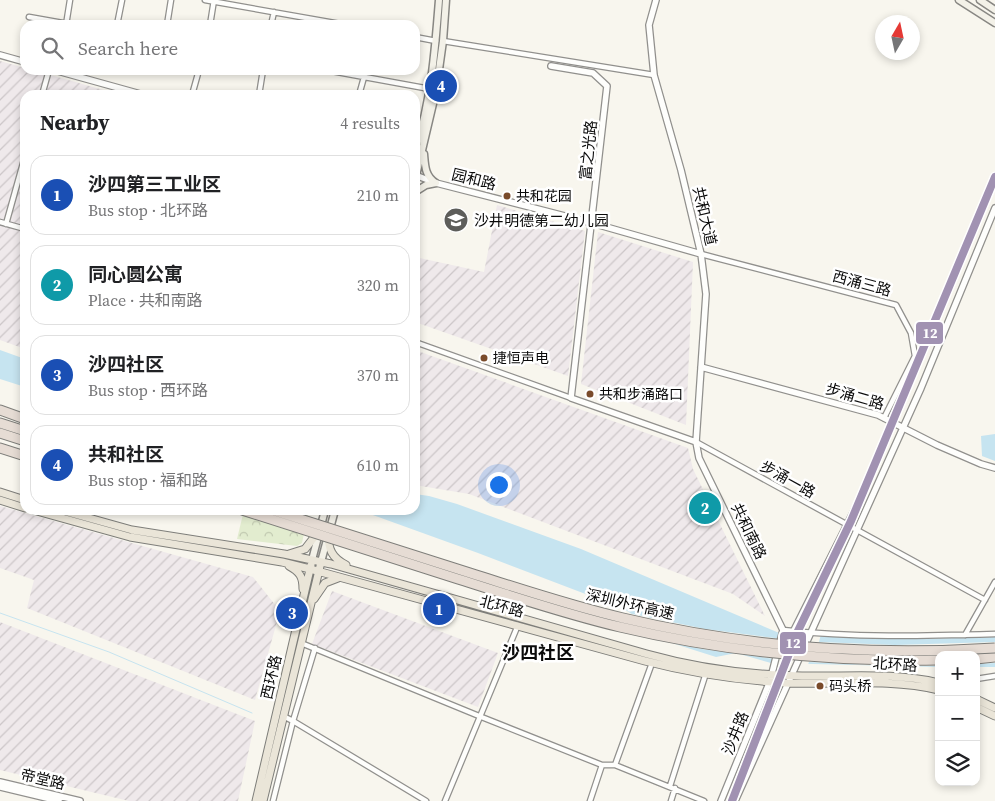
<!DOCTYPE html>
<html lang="en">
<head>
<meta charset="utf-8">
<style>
  :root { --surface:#fff; --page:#f2f2f2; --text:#202124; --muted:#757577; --line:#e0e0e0; --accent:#5d5d5a }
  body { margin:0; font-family:"Source Serif 4","Noto Sans SC",serif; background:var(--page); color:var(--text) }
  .controls { position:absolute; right:15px; bottom:15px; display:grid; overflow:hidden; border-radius:10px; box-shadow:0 2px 8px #0003 }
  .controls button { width:45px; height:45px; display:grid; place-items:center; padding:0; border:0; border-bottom:1px solid var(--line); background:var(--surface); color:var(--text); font:25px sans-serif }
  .compass { position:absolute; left:875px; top:15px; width:45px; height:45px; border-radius:50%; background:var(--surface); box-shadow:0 2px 8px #0003; rotate:9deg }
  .you { position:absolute; left:498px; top:484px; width:18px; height:18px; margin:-12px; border:4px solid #fff; border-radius:50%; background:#1a73e8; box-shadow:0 0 0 8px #1a73e833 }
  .badge { display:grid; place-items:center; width:32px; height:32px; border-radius:50%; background:var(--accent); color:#fff; font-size:16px; font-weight:700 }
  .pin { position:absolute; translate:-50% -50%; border:2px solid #fff; box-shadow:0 1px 5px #0006 }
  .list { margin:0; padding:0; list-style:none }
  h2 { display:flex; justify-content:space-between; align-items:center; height:65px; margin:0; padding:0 20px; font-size:21px }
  h2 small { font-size:16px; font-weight:400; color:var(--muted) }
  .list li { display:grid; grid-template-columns:32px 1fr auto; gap:15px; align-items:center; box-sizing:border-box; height:80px; margin:0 10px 10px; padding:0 10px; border:1px solid var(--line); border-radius:15px }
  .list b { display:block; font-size:19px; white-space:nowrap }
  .list p { margin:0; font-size:16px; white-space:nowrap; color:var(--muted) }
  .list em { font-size:16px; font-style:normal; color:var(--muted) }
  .icon { flex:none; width:28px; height:28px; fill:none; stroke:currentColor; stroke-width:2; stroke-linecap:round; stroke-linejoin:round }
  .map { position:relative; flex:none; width:995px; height:801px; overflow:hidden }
  .search { position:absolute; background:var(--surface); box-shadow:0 2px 8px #0003; left:20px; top:20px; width:400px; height:55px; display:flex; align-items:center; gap:12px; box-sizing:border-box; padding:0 18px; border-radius:15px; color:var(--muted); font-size:19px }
  .panel { position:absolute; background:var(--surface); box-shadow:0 2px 8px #0003; left:20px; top:90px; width:400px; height:425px; border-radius:15px }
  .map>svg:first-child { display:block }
  .industrial { fill:url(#industrial-furrows) }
  .park { fill:url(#park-crowns) }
  .water { fill:#c6e4f0 }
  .pier { fill:#f8f6ee }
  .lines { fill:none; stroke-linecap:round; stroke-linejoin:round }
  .stream { stroke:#c6e4f0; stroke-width:1 }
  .minor-casing { stroke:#91908d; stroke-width:7 }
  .tertiary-casing { stroke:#91908d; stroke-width:8 }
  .secondary-casing { stroke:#888783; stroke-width:9 }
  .primary-casing { stroke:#7e7e7a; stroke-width:9 }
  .motorway-casing { stroke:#7e7e7a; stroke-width:11 }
  .minor { stroke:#fefefc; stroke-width:4.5 }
  .tertiary { stroke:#fefefc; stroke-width:5.5 }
  .secondary { stroke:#f3f1e8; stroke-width:6 }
  .primary { stroke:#eae5d8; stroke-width:7 }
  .motorway { stroke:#e6dcd4; stroke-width:9 }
  .motorway-bridge-casing { stroke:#7e7e7a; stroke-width:11; stroke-linecap:butt }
  .motorway-bridge { stroke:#e6dcd4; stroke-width:9 }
  .metro-1-casing { stroke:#fff; stroke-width:11 }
  .metro-1 { stroke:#a192b2; stroke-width:8 }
  .bus-dot { fill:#7a4b2a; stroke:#fff; stroke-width:2 }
  .labels { text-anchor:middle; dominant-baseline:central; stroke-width:5; stroke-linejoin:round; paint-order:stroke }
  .bus-label { font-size:14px; fill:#0a0a0a; stroke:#fff; text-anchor:start }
  .street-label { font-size:15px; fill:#0a0a0a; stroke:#fff }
  .poi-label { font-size:15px; fill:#0a0a0a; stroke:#fff; text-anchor:start }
  .quarter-label { font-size:18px; font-weight:bold; fill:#0a0a0a; stroke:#fff }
  .line-badge { stroke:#fff; stroke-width:2 }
  .badge-label { font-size:14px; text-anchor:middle; font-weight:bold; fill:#fff }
</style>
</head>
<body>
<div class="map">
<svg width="995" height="801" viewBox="0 0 995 801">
  <defs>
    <pattern id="industrial-furrows" width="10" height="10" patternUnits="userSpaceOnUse" patternTransform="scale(1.25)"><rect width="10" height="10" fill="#efe9eb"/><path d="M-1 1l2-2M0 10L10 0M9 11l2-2" fill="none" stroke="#ccc6c8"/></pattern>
    <pattern id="park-crowns" width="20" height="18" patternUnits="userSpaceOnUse" patternTransform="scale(1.25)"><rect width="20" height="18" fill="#e2eccf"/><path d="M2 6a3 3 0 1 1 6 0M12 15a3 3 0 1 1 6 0" fill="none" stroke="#c1c9b0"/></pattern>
  </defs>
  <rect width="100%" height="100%" fill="#f8f6ee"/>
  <path class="industrial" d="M0 61 25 68V70H33L121 95H25V349L0 340Z
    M497 205 585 231 568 376 415 322V257L484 272Z
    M598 232 693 262 686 425 581 384Z
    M415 350 688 448 693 469 765 616 733 594 469 494 415 485Z
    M0 506 253 577 280 611 255 700 27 608 34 580 0 568Z
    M332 591 498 653 478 707 312 644Z
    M0 622 255 721 238 801H129L0 770Z"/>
  <path class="park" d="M244 510H309L302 543 297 546 237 539Z"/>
  <path class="water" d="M0 350 25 359V387L0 379Z
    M995 434V461L982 456 981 436Z
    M415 494 429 496 457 504 581 549 784 635 914 639 995 637V667H976V655H939V667L771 663 736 653 716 657 656 638 629 612 617 606 478 553 359 510H415Z"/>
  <path class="pier" d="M623 612 705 629 759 636 783 639 786 633 821 634 819 642 895 645 995 642V663L976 664V655H939V666L867 665 809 662 807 667 771 666 774 659 702 649 655 640Z"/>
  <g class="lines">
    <path class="stream" d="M0 613 109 652 252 713"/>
    <defs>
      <path id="minor" d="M205 0 346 25
        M29 17 74 25
        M66 25 70 0
        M117 25 122 0
        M167 25 171 0
        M210 25 214 0
        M271 25 274 12
        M415 37 436 41
        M443 41 654 75
        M326 70 430 89
        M42 95 49 70
        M192 95 199 70
        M259 95 263 70
        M359 95 366 70
        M0 222 25 229
        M6 224 25 156
        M701 254 896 305 911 333 915 356 884 418
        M415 342 571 398
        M696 442 985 600
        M783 630C853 638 924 636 995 634
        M965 635 995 582
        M301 643 479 716 602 765H615L704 801
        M976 679 995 676
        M283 716 293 721 426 801
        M615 765 652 663
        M670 786 706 673
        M273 801 293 721 315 648
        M445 801 518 625
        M590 801 602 765
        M671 801 675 788"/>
      <path id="tertiary" d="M656 0 649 25 654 75 681 170 701 254 706 294 696 442 699 458 783 630 770 681 721 801
        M0 55 25 62
        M551 66 593 73 607 86 571 398 696 442
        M54 70 144 95
        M415 175 436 183 592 223 701 254
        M701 367 878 415 937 445 981 464 995 468
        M786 646 863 493 995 177
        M0 782 80 801
        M0 787 59 801
        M735 801 921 388 995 208"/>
      <path id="secondary" d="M959 0 995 23
        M980 0 995 10
        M415 151C431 102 435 51 439 0
        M424 154C425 166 425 176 436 183
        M415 180 436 91 443 41 446 0
        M415 192 426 185 436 183
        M312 560 325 510
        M321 562 335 510"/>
      <path id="primary" d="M0 492 25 500
        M0 500 25 508
        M33 510 130 537 282 562 310 569 645 661C691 673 739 680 786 683 837 685 889 678 939 690
        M60 510 132 530 284 554 331 564 647 654C697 668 750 675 802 676 848 677 894 672 939 683
        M328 534C328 549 332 558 346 565
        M289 554 305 549 319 531
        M289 566C300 572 303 577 303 589
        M314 599 325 583 338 578
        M976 699 995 708
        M976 707 995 716
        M256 801 311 565
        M263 801 321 562"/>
      <path id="motorway" d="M0 410 25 419
        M0 423 25 431
        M0 433 25 441
        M0 448 25 456
        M976 659 995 657"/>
    </defs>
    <use href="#minor" class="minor-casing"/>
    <use href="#tertiary" class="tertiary-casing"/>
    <use href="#secondary" class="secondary-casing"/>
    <use href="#primary" class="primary-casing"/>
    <use href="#motorway" class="motorway-casing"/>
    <use href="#minor" class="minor"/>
    <use href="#tertiary" class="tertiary"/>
    <use href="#secondary" class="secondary"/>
    <use href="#primary" class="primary"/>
    <use href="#motorway" class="motorway"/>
    <defs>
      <path id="motorway-bridge" d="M242 510C314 533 386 556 458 579 512 596 565 614 620 627 725 652 832 662 939 660
        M272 510C338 531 404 552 470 573 521 589 571 606 623 618 745 647 870 656 995 648"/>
    </defs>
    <use href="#motorway-bridge" class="motorway-bridge-casing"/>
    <use href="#motorway-bridge" class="motorway-bridge"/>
    <defs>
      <path id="metro-1" d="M732 801 797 633 851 521 995 177"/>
    </defs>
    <use href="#metro-1" class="metro-1-casing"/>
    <use href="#metro-1" class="metro-1"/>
  </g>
  <defs>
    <symbol id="school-disc" viewBox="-11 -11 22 22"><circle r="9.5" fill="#5d5d5a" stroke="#fff"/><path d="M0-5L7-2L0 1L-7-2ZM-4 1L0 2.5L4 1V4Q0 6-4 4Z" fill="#fff"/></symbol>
  </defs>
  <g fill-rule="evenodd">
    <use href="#school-disc" x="442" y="206" width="28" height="28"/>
  </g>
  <g class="bus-dot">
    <circle cx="507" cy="196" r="4.5"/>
    <circle cx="484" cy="358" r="4.5"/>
    <circle cx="590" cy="394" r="4.5"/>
    <circle cx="820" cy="686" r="4.5"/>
  </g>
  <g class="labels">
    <g class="bus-label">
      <text x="516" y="196">共和花园</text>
      <text x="493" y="358">捷恒声电</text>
      <text x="599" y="394">共和步涌路口</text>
      <text x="829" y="686">码头桥</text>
    </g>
    <g class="street-label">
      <text transform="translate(588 150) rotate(-84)">富之光路</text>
      <text transform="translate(474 179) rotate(14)">园和路</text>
      <text transform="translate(705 216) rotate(77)">共和大道</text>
      <text transform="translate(862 283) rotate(15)">西涌三路</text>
      <text transform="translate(855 396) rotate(16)">步涌二路</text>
      <text transform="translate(788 479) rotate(29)">步涌一路</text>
      <text transform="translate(749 531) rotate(64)">共和南路</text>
      <text transform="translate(630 604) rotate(13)">深圳外环高速</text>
      <text transform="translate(502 606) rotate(15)">北环路</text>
      <text transform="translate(895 664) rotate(4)">北环路</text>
      <text transform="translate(271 677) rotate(-77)">西环路</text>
      <text transform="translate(735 733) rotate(-68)">沙井路</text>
      <text transform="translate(43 779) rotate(13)">帝堂路</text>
    </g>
    <g class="poi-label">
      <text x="474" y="220">沙井明德第二幼儿园</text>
    </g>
    <g class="quarter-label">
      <text x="538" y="652">沙四社区</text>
    </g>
  </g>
  <g class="line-badge">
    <rect x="915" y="321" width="29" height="24" rx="5" fill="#a192b2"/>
    <rect x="779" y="631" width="28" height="24" rx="5" fill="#a192b2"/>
  </g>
  <g class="badge-label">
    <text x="930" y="338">12</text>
    <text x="793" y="648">12</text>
  </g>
</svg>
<div class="controls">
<button>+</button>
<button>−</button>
<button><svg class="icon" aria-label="layers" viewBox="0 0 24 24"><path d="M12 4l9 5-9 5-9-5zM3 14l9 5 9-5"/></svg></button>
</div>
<svg class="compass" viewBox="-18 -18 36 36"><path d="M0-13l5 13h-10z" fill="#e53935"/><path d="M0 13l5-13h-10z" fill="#757577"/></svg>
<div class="you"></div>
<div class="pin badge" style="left:439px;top:609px;background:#1a4fb4">1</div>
<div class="pin badge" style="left:705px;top:508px;background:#0f9aa8">2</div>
<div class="pin badge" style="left:292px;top:613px;background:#1a4fb4">3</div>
<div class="pin badge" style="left:441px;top:86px;background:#1a4fb4">4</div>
<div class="search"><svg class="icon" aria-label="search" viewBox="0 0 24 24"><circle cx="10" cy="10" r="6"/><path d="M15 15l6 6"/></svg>Search here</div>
<section class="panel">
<h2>Nearby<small>4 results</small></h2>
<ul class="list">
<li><span class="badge" style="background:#1a4fb4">1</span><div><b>沙四第三工业区</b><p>Bus stop · 北环路</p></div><em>210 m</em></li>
<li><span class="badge" style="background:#0f9aa8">2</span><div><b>同心圆公寓</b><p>Place · 共和南路</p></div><em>320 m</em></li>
<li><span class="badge" style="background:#1a4fb4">3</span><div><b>沙四社区</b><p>Bus stop · 西环路</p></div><em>370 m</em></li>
<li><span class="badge" style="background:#1a4fb4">4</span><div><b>共和社区</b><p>Bus stop · 福和路</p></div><em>610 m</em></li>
</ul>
</section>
</div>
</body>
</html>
